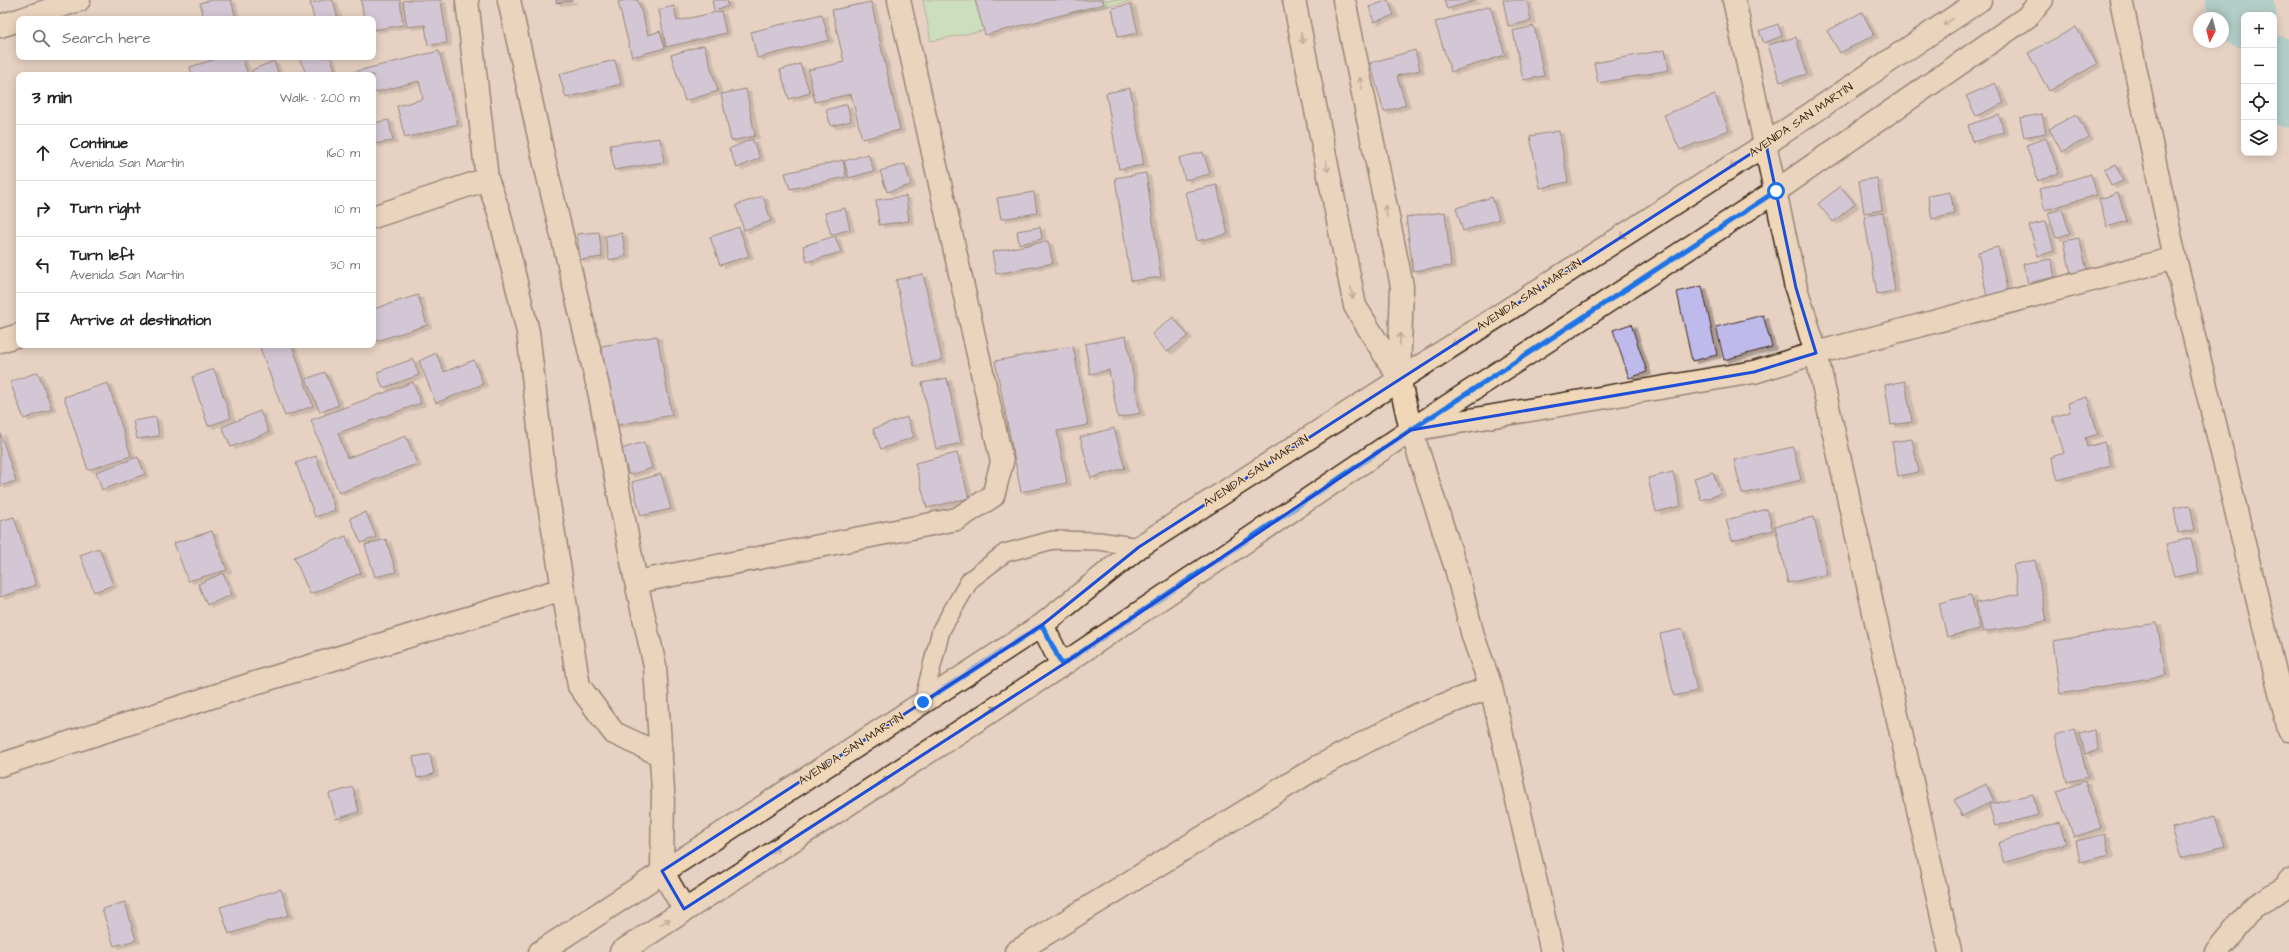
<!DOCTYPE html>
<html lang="en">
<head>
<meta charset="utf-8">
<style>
  :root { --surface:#fff; --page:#f2f2f2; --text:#222; --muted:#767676; --line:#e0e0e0 }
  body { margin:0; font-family:"Architects Daughter",sans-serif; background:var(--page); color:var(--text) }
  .controls { position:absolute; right:12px; top:12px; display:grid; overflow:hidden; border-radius:8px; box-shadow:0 2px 10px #0003 }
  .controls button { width:36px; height:36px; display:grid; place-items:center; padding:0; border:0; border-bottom:1px solid var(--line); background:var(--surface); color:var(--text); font:20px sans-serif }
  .compass { position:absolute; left:2193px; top:12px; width:36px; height:36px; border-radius:50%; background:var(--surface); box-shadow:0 2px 10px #0003; rotate:186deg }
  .stop { position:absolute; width:12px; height:12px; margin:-9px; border:3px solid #1a73e8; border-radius:50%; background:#fff }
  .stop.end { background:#1a73e8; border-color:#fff; box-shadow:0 1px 4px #0008 }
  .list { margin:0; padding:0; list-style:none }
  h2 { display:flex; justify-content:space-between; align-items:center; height:52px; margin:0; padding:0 16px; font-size:17px }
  h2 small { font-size:13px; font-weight:400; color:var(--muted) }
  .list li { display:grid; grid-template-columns:26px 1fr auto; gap:12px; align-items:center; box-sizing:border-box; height:56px; padding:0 16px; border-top:1px solid var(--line) }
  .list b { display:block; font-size:15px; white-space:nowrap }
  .list p { margin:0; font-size:13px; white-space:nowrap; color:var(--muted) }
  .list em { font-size:13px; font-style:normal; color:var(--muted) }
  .icon { flex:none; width:22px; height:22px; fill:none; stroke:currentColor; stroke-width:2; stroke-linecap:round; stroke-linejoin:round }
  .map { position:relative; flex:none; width:2289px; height:952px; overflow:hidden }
  .search { position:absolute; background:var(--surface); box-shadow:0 2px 10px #0003; left:16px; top:16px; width:360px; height:44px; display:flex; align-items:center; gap:10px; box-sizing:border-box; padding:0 14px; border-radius:8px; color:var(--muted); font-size:15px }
  .panel { position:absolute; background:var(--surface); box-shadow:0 2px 10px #0003; left:16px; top:72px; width:360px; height:276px; border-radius:8px }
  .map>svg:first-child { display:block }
  .green { fill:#b0eeb5; stroke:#768c6a }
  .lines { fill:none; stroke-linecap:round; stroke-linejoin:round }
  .river { stroke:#76c8cd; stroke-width:65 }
  .building { fill:#bfbaec; stroke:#3b2a1e; filter:url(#shadow) }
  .lane-casing { stroke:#3b2a1e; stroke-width:20 }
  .street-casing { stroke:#3b2a1e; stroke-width:25 }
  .secondary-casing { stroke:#3b2a1e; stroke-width:25 }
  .lane { stroke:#f0d7b8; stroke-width:17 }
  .street { stroke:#f0d7b8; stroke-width:22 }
  .secondary { stroke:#f0d7b8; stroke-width:22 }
  .oneway { stroke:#96806b }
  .route { stroke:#1a73e8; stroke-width:5 }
  .marked { fill:none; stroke:#1d4ed8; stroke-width:3; stroke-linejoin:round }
  .labels { text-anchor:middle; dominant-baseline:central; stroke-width:3; stroke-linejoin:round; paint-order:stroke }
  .street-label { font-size:12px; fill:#3b2a1e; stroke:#f0d7b8 }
</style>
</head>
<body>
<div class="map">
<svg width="2289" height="952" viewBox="0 0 2289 952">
  <defs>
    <filter id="shadow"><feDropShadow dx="4.5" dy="2.5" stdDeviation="0" flood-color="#0004"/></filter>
  </defs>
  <rect width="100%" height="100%" fill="#e6d1c2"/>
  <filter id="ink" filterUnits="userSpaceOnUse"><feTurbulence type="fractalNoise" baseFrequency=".025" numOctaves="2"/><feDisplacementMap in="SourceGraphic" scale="8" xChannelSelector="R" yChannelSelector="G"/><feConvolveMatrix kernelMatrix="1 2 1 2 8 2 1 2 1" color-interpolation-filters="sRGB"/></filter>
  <g filter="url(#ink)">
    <path class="green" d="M923 0H1137L931 41Z"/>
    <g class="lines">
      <path class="river" d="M2238 0 2244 15
        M2274 68 2289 95"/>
    </g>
    <path class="building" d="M211 0H231L236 19H204L200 3Z
      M325 0H333L338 19H314L310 3Z
      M361 0H400L403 25 373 30V19H364Z
      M411 0H441L447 43 428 45 425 25 407 27 403 1Z
      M556 0H572V1L556 3Z
      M626 0H638L648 35 660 31 665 48 632 57 618 2Z
      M712 0H727L728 6 714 10Z
      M975 0H1103L1104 4 985 35Z
      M1388 0 1394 15 1374 22 1369 7Z
      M1444 0H1477L1447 9Z
      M1503 0H1527L1531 21 1508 26Z
      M871 2 900 130 862 139 851 94 815 102 808 70 844 62 832 10Z
      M1131 4 1138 33 1118 37 1112 8Z
      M674 6 677 21 721 11 726 33 666 47 659 10Z
      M1490 6 1505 55 1451 72 1435 22Z
      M1862 12 1874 35 1840 53 1827 31Z
      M822 14 829 40 757 58 751 32Z
      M1778 24 1782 36 1764 43 1759 31Z
      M1534 26 1544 76 1523 80 1513 31Z
      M2076 27 2097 64 2049 91 2028 53Z
      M1796 37 1807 74 1780 82 1768 45Z
      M704 45 718 91 685 101 671 55Z
      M1415 50 1420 70 1397 76 1406 105 1384 112 1370 63Z
      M1665 50 1669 70 1598 83 1594 63Z
      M439 51 458 124 405 138 397 106 423 99 419 81 373 93V75H354L353 72Z
      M222 57H242L248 75H192L190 67Z
      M330 57 335 69 320 75H307L299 58Z
      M615 60 621 84 566 98 559 74Z
      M274 61 279 75H253L252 70Z
      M800 64 810 93 789 99 780 70Z
      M1995 83 2004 103 1976 116 1966 96Z
      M1130 88 1144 165 1119 169 1106 93Z
      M746 89 755 136 731 141 721 94Z
      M1715 95 1729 130 1680 150 1664 115Z
      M847 104 851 121 831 126 826 110Z
      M2042 114 2046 133 2024 137 2020 118Z
      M2076 114 2089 137 2062 152 2049 129Z
      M1999 115 2004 132 1973 142 1968 125Z
      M389 120 393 141 373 144V123Z
      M1559 131 1568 182 1540 188 1530 136Z
      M660 138 664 162 614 170 610 145Z
      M2046 138 2059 173 2038 181 2026 145Z
      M752 139 760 158 737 168 729 149Z
      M1203 152 1210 174 1185 180 1179 158Z
      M868 154 874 171 849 178 844 161Z
      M843 160 846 177 790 189 785 173Z
      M905 164 911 185 887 192 880 171Z
      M2116 164 2123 181 2111 186 2104 170Z
      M1146 173 1161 277 1131 281 1115 178Z
      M2091 174 2097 195 2045 210 2039 189Z
      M1877 178 1882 210 1864 213 1859 181Z
      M1217 185 1228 234 1197 241 1185 192Z
      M1840 186 1855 204 1833 222 1818 204Z
      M1034 192 1037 213 1001 219 997 198Z
      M1950 192 1955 214 1932 219 1928 196Z
      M2118 193 2127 221 2107 227 2099 199Z
      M763 196 771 221 744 230 736 205Z
      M906 196 909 221 879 225 876 200Z
      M1492 197 1499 219 1463 231 1456 208Z
      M845 208 850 229 831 235 825 213Z
      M2062 209 2070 233 2056 238 2048 213Z
      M1445 212 1451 266 1413 271 1406 217Z
      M1883 213 1895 291 1877 294 1864 216Z
      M2046 221 2054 251 2038 256 2029 226Z
      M739 227 749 256 720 265 710 237Z
      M1040 227 1042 239 1019 244 1017 231Z
      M599 232 602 257 580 260 577 234Z
      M622 233 626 256 609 260 605 236Z
      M835 236 841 252 807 262 803 246Z
      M2079 238 2087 270 2071 274 2064 241Z
      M1048 241 1053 263 996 274 992 252Z
      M1998 247 2008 293 1987 297 1978 252Z
      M2051 259 2055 277 2028 283 2023 264Z
      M923 274 942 360 914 366 896 280Z
      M1702 286 1717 355 1692 361 1677 292Z
      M418 295 427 325 373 342V309Z
      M1763 315 1772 347 1724 360 1716 327Z
      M1173 317 1188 336 1167 352 1152 334Z
      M1631 324 1647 372 1629 378 1613 330Z
      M657 336 672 415 606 427 591 348Z
      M1126 336 1140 413 1118 418 1109 370 1090 374 1085 344Z
      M259 345H292L313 406 285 416Z
      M1073 346 1088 425 1057 431 1067 483 1021 492 995 361Z
      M436 353 444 372 474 360 483 384 436 403 419 361Z
      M413 359 419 375 383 388 377 372Z
      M214 369 231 418 208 426 192 377Z
      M38 372 52 409 24 419 10 382Z
      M325 372 339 405 320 412 306 379Z
      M947 378 961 443 936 449 922 383Z
      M1905 381 1912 422 1891 425 1885 385Z
      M413 382 421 403 338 433 347 458 406 436 417 464 339 493 311 420Z
      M108 383 131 456 88 470 64 397Z
      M2087 397 2098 434 2085 438 2087 447 2104 442 2111 465 2058 480 2051 457 2064 453 2053 417 2070 412 2068 403Z
      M260 411 269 432 231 447 222 427Z
      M156 417 159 436 137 439 133 421Z
      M907 417 914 437 881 449 873 429Z
      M1114 428 1125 468 1091 478 1080 437Z
      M0 432 16 481 0 486Z
      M1912 439 1919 472 1898 476 1892 442Z
      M644 442 652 468 629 475 621 449Z
      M1793 447 1801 480 1742 494 1734 460Z
      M957 453 969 498 927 508 915 463Z
      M316 456 335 510 315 517 296 463Z
      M138 457 145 474 102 490 96 472Z
      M1673 472 1681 506 1656 512 1648 478Z
      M1713 472 1721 494 1701 500 1694 478Z
      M661 474 671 509 641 516 632 482Z
      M2190 505 2195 530 2178 533 2174 508Z
      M1767 509 1773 530 1732 541 1726 520Z
      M366 512 376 537 361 543 350 518Z
      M14 517 36 585 0 597V521Z
      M1814 517 1827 574 1788 583 1775 526Z
      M212 531 227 570 188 581 174 543Z
      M346 536 361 573 310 594 294 557Z
      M2191 538 2199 572 2174 577 2166 544Z
      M386 539 396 572 375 577 365 545Z
      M99 548 113 585 94 592 80 555Z
      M2035 560 2047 621 1983 632 1976 603 2019 594 2013 565Z
      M223 573 232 595 207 605 198 584Z
      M1971 595 1980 629 1947 637 1939 603Z
      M2157 623 2166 675 2060 694 2053 641Z
      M1683 629 1697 691 1674 696 1660 634Z
      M2075 729 2088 777 2067 782 2055 735Z
      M2094 730 2099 750 2085 754 2080 734Z
      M430 754 434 774 417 778 413 757Z
      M2085 781 2101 828 2074 837 2057 791Z
      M1986 784 1994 801 1962 816 1954 800Z
      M353 787 359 812 336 819 329 794Z
      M2033 794 2038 815 1995 826 1989 805Z
      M2215 816 2224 846 2181 858 2172 828Z
      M2059 822 2066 843 2004 863 1998 843Z
      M2105 834 2110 855 2080 862 2076 841Z
      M281 889 289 915 229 934 220 907Z
      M125 902 136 940 114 946 102 909Z"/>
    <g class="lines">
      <defs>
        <path id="lane" d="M923 702 941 630 970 580 1005 553 1053 540 1099 541 1139 547"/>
        <path id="street" d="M467 0 487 179 499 212 528 332 545 480 579 686 614 733 661 755
          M509 0 545 164 599 391 636 582 655 666 663 791 662 871 684 909
          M1294 0 1355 306 1399 378
          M1344 0 1402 286 1399 378 1411 430 1456 568 1473 636 1491 687 1552 952
          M1734 0 1796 288 1816 353 1950 952
          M2121 0 2175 258 2289 730
          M22 19 79 0
          M0 26 19 20
          M373 217 487 179
          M0 341 19 335
          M1411 430 1754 372 1816 353 2175 258
          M636 582 957 519 993 496 1002 462 899 0
          M0 765 255 683 563 589
          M1016 952 1314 769 1417 715 1491 687
          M2216 952 2253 907 2286 887 2289 881"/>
        <path id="secondary" d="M1042 625 1062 665
          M540 952 1042 625 1139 547 1766 144 1980 0
          M621 952 1062 665 1411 430 1776 191 2027 17 2042 0"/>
      </defs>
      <use href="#lane" class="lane-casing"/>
      <use href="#street" class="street-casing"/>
      <use href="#secondary" class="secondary-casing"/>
      <use href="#lane" class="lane"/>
      <use href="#street" class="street"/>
      <use href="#secondary" class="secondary"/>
    </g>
    <defs><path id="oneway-shaft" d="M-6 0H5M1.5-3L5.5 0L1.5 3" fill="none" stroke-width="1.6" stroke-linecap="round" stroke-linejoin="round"/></defs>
    <g class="oneway">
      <use href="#oneway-shaft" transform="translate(1948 22) rotate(146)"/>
      <use href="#oneway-shaft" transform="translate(1302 38) rotate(79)"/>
      <use href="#oneway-shaft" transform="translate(1361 83) rotate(-101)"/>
      <use href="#oneway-shaft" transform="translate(1735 164) rotate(147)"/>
      <use href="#oneway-shaft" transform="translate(1327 166) rotate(79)"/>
      <use href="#oneway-shaft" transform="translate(1386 211) rotate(-101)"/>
      <use href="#oneway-shaft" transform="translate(1625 234) rotate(147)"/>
      <use href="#oneway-shaft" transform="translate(1352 293) rotate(79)"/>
      <use href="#oneway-shaft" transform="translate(1400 339) rotate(-88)"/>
      <use href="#oneway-shaft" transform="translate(1457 341) rotate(147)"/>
      <use href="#oneway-shaft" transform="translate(992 710) rotate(-33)"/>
      <use href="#oneway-shaft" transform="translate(883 781) rotate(-33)"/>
      <use href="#oneway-shaft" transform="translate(774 851) rotate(-33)"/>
      <use href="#oneway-shaft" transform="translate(665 922) rotate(-34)"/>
    </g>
  </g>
  <g class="lines" filter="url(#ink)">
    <path class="route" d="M923 702 1042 625 1062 665 1411 430 1776 191"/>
  </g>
  <path d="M0 0H2289V952H0ZM1766 144 1796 288 1816 353 1754 372 1411 430 1062 665 684 909 662 871 1042 625 1139 547Z" fill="#e6d1c2" fill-opacity=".55" fill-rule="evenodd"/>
  <path class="marked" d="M1766 144 1796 288 1816 353 1754 372 1411 430 1062 665 684 909 662 871 1042 625 1139 547Z"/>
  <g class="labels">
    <g class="street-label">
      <text transform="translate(1801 120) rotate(-34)">AVENIDA SAN MARTÍN</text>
      <text transform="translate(1529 295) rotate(-33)">AVENIDA SAN MARTÍN</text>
      <text transform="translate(1256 471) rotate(-33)">AVENIDA SAN MARTÍN</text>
      <text transform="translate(851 749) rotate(-33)">AVENIDA SAN MARTÍN</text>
    </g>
  </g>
</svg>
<div class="controls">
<button>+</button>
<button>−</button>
<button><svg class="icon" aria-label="locate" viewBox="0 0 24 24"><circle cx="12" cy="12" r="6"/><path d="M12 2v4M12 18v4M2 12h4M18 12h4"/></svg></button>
<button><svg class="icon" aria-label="layers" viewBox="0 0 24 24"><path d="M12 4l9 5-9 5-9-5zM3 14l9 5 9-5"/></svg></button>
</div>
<svg class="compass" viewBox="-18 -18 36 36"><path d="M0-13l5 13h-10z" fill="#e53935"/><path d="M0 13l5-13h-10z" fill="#767676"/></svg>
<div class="stop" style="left:1776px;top:191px"></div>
<div class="stop end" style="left:923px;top:702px"></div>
<div class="search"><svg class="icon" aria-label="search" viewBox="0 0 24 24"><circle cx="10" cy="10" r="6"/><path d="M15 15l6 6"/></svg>Search here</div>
<section class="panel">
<h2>3 min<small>Walk · 200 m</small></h2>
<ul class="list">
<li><svg class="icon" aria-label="ahead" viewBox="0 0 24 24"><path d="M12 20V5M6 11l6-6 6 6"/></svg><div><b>Continue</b><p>Avenida San Martín</p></div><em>160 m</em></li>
<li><svg class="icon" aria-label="right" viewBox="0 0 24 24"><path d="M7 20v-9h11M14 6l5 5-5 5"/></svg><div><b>Turn right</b></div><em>10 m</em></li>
<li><svg class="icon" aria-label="left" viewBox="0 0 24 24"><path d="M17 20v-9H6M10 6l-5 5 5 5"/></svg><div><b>Turn left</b><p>Avenida San Martín</p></div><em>30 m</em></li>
<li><svg class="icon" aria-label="arrive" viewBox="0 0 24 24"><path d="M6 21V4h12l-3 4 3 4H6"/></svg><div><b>Arrive at destination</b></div></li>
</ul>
</section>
</div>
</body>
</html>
